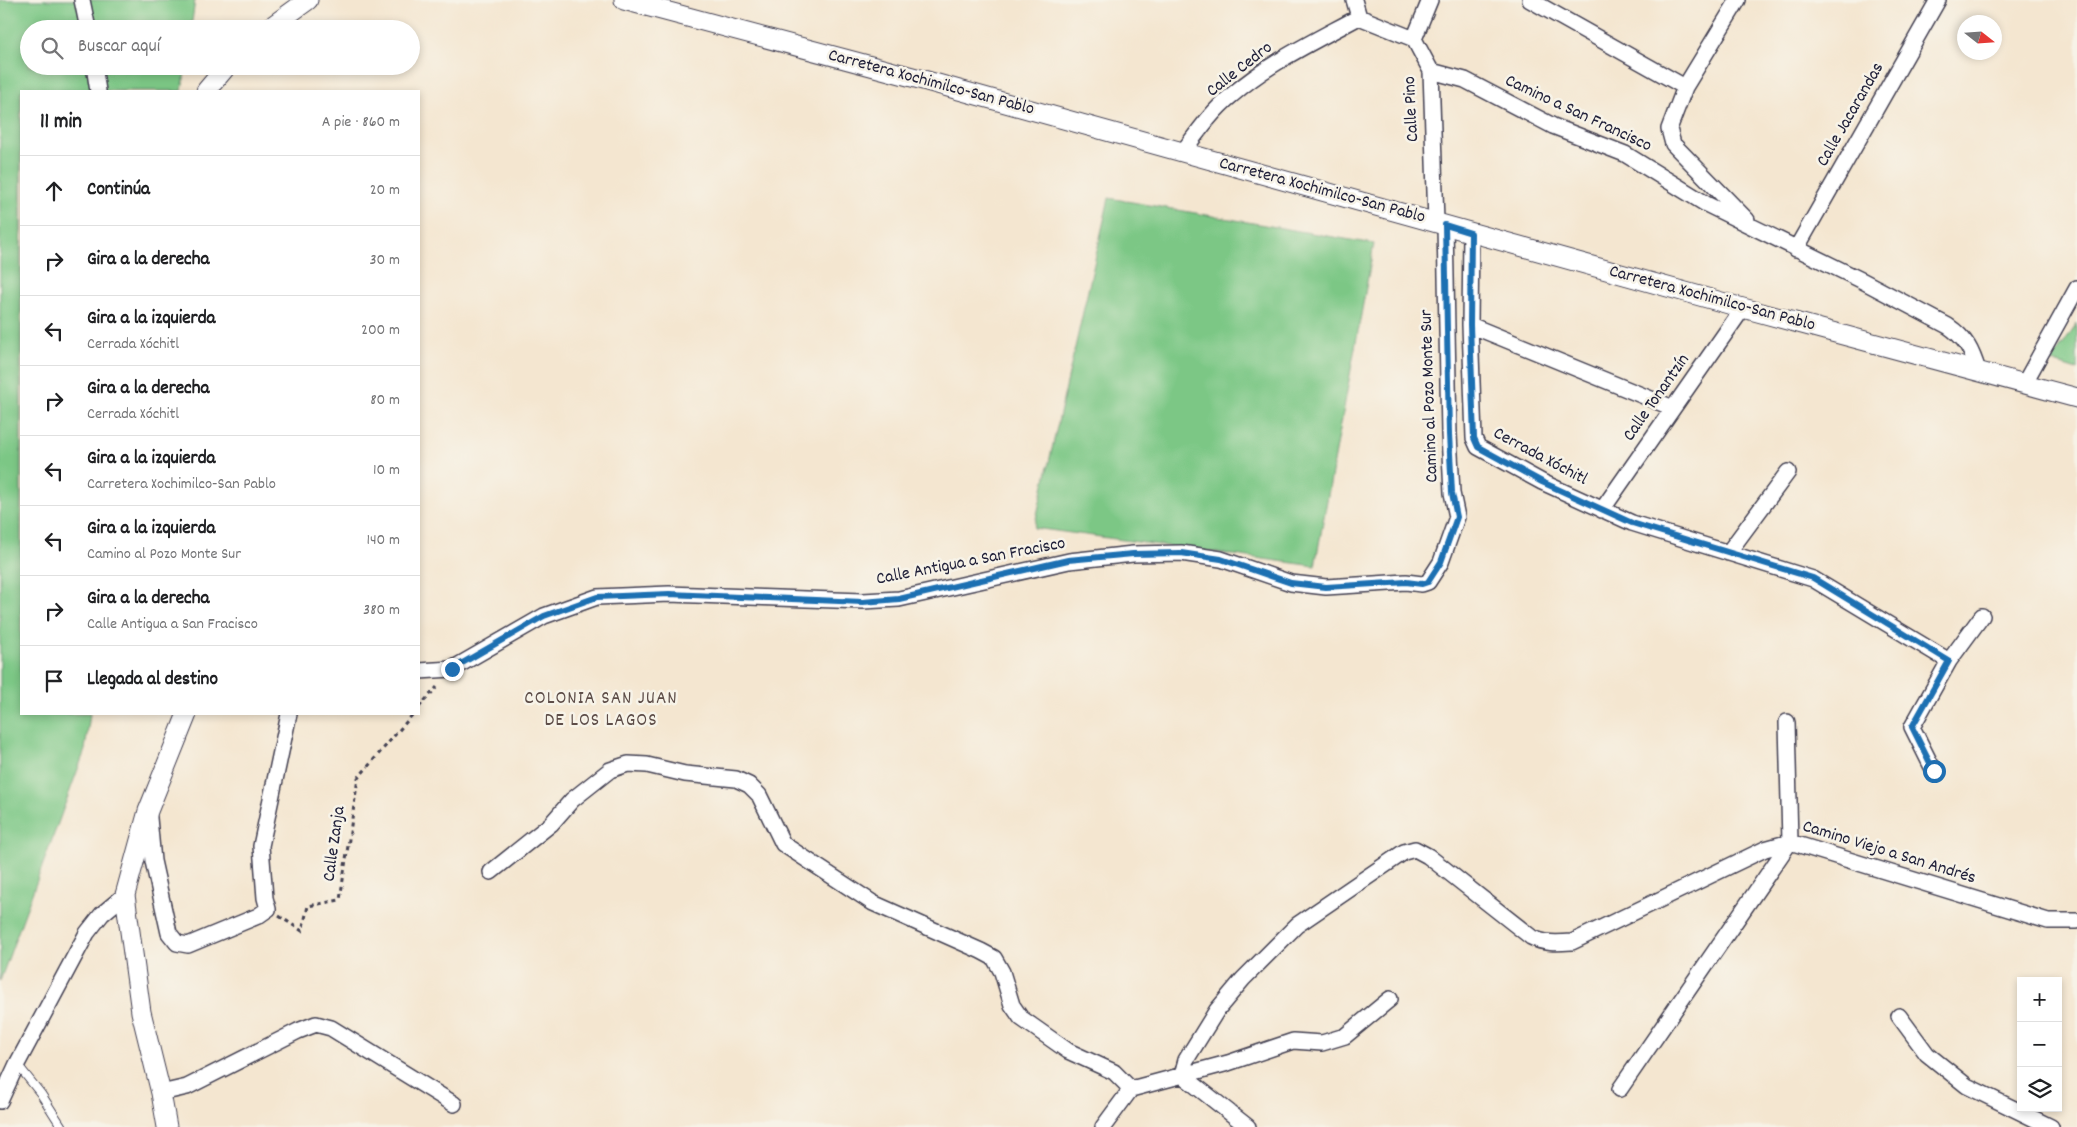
<!DOCTYPE html>
<html lang="es">
<head>
<meta charset="utf-8">
<style>
  :root { --surface:#fff; --page:#f6f6f6; --text:#202124; --muted:#757577; --line:#e0e0e0 }
  body { margin:0; font-family:Dekko,sans-serif; background:var(--page); color:var(--text) }
  .controls { position:absolute; right:15px; bottom:15px; display:grid; overflow:hidden; border-radius:0px; box-shadow:0 2px 8px #0003 }
  .controls button { width:45px; height:45px; display:grid; place-items:center; padding:0; border:0; border-bottom:1px solid var(--line); background:var(--surface); color:var(--text); font:25px sans-serif }
  .compass { position:absolute; left:1957px; top:15px; width:45px; height:45px; border-radius:50%; background:var(--surface); box-shadow:0 2px 8px #0003; rotate:107deg }
  .stop { position:absolute; width:15px; height:15px; margin:-11px; border:4px solid #1f6fb2; border-radius:50%; background:#fff }
  .stop.end { background:#1f6fb2; border-color:#fff; box-shadow:0 1px 5px #0008 }
  .list { margin:0; padding:0; list-style:none }
  h2 { display:flex; justify-content:space-between; align-items:center; height:65px; margin:0; padding:0 20px; font-size:21px }
  h2 small { font-size:16px; font-weight:400; color:var(--muted) }
  .list li { display:grid; grid-template-columns:32px 1fr auto; gap:15px; align-items:center; box-sizing:border-box; height:70px; padding:0 20px; border-top:1px solid var(--line) }
  .list b { display:block; font-size:19px; white-space:nowrap }
  .list p { margin:0; font-size:16px; white-space:nowrap; color:var(--muted) }
  .list em { font-size:16px; font-style:normal; color:var(--muted) }
  .icon { flex:none; width:28px; height:28px; fill:none; stroke:currentColor; stroke-width:2; stroke-linecap:round; stroke-linejoin:round }
  .map { position:relative; flex:none; width:2077px; height:1127px; overflow:hidden }
  .search { position:absolute; background:var(--surface); box-shadow:0 2px 8px #0003; left:20px; top:20px; width:400px; height:55px; display:flex; align-items:center; gap:12px; box-sizing:border-box; padding:0 18px; border-radius:28px; color:var(--muted); font-size:19px }
  .panel { position:absolute; background:var(--surface); box-shadow:0 2px 8px #0003; left:20px; top:90px; width:400px; height:625px; border-radius:0px }
  .map>svg:first-child { display:block }
  .green { fill:#7cc785; stroke:#4f7460 }
  .lines { fill:none; stroke-linecap:round; stroke-linejoin:round }
  .service-casing { stroke:#423f51; stroke-width:10 }
  .minor-casing { stroke:#423f51; stroke-width:18 }
  .tertiary-casing { stroke:#423f51; stroke-width:21 }
  .path { stroke:#423f51; stroke-width:3; stroke-dasharray:4 4; stroke-linecap:butt }
  .service { stroke:#fff; stroke-width:8 }
  .minor { stroke:#fff; stroke-width:15 }
  .tertiary { stroke:#fff; stroke-width:19 }
  .route { stroke:#1f6fb2; stroke-width:6 }
  .labels { text-anchor:middle; dominant-baseline:central; stroke-width:5; stroke-linejoin:round; paint-order:stroke }
  .street-label { font-size:18px; fill:#22223b; stroke:#f7f3e8 }
  .neighbourhood-label { font-size:19px; letter-spacing:1px; fill:#5d4d48; stroke:#f7f3e8 }
</style>
</head>
<body>
<div class="map">
<svg width="2077" height="1127" viewBox="0 0 2077 1127">
  <rect width="100%" height="100%" fill="#f7f3e8"/>
  <filter id="ink" filterUnits="userSpaceOnUse"><feTurbulence type="fractalNoise" baseFrequency=".02" numOctaves="2"/><feDisplacementMap in="SourceGraphic" scale="10" xChannelSelector="R" yChannelSelector="G"/><feConvolveMatrix kernelMatrix="1 2 1 2 8 2 1 2 1" color-interpolation-filters="sRGB"/></filter>
  <filter id="wash" filterUnits="userSpaceOnUse"><feTurbulence type="fractalNoise" baseFrequency=".0096" numOctaves="4" result="noise"/><feDisplacementMap in="SourceGraphic" scale="20" xChannelSelector="R" yChannelSelector="G"/><feGaussianBlur stdDeviation="1.12" result="paint"/><feColorMatrix in="noise" values="0 0 0 0 0 0 0 0 0 0 0 0 0 0 0 0 0 1.4 0 .05"/><feComposite in="paint" operator="in"/></filter>
  <g filter="url(#wash)">
    <rect width="100%" height="100%" fill="#f4e6d0"/>
    <path class="green" d="M0 0H195L191 29H29V66H186L182 91H21V714H90L85 750 0 981Z
      M1109 198 1374 244 1315 566 1034 528Z
      M2077 324V370L2051 362Z"/>
  </g>
  <g filter="url(#ink)">
    <g class="lines">
      <defs>
        <path id="service" d="M17 1064 41 1094 62 1127"/>
        <path id="minor" d="M82 0 88 29
          M1354 0 1359 17 1414 39
          M1430 0 1414 39 1431 71 1436 222
          M1530 0 1685 87
          M1738 0 1685 87 1669 129 1673 144 1747 220
          M94 66 98 91
          M1431 71 1465 80 1553 126 1625 154 1706 204 1861 280 1948 326C1966 338 1972 351 1978 371
          M1182 153C1197 133 1212 111 1232 95 1270 62 1315 41 1359 17
          M1471 233 1470 325 1474 438 1478 447 1542 482 1632 523 1813 579 1949 661
          M1796 249 1938 0
          M1470 325 1673 408
          M2024 384 2077 288
          M1602 510 1743 308
          M1728 553 1788 472
          M419 671 452 669 544 616 597 597 669 594 863 601 899 599 1069 561 1133 554 1181 553 1221 559 1291 583 1326 587 1406 582 1422 584 1428 582 1441 562 1457 517 1452 493 1449 434 1445 225
          M1934 771 1912 727 1949 661 1982 616
          M149 818 153 861 169 933 177 943 188 945 258 916 268 909 265 898 261 846 289 714
          M491 872 551 824 572 800 610 770 628 764 647 765 685 774 736 779 749 785 759 795 783 844 873 903 981 951 994 958 1002 972 1012 1005 1021 1018 1068 1051 1114 1072 1131 1089
          M1899 1016 1927 1054 1967 1086 2051 1127
          M1182 1075 1186 1060 1217 1010 1243 979 1297 925 1404 852 1415 849 1428 856 1531 937C1544 944 1557 943 1572 942L1765 849 1790 842 2048 921H2077
          M1182 1075 1248 1127
          M1620 1089 1790 842 1787 722
          M161 1093 187 1087 298 1031 316 1024 331 1028 454 1104
          M0 1101 17 1064 87 933 102 914 125 895
          M1103 1127 1131 1089 1228 1063 1293 1041 1322 1043 1345 1036 1390 999"/>
        <path id="tertiary" d="M624 0 916 78 1743 308 2077 398
          M268 29 308 0
          M206 91 227 66
          M167 1127 161 1093 141 1012 125 895 148 811 187 714"/>
      </defs>
      <use href="#service" class="service-casing"/>
      <use href="#minor" class="minor-casing"/>
      <use href="#tertiary" class="tertiary-casing"/>
      <path class="path" d="M419 707 437 687
        M279 916 302 931 308 906 340 900 358 778 413 714"/>
      <use href="#service" class="service"/>
      <use href="#minor" class="minor"/>
      <use href="#tertiary" class="tertiary"/>
    </g>
  </g>
  <g class="lines" filter="url(#ink)">
    <path class="route" d="M452 669 544 616 597 597 669 594 863 602 899 599 1068 560 1133 554 1181 553 1221 559 1291 583 1326 587 1406 582 1422 584 1428 582 1441 562 1457 517 1452 493 1449 434 1445 225 1471 233 1470 325 1474 438 1478 447 1542 482 1632 523 1813 578 1949 661 1912 727 1934 771"/>
  </g>
  <g class="labels">
    <g class="street-label">
      <text transform="translate(1240 70) rotate(-38)">Calle Cedro</text>
      <text transform="translate(931 83) rotate(15)">Carretera Xochimilco-San Pablo</text>
      <text transform="translate(1412 109) rotate(-93)">Calle Pino</text>
      <text transform="translate(1578 114) rotate(25)">Camino a San Francisco</text>
      <text transform="translate(1851 115) rotate(-60)">Calle Jacarandas</text>
      <text transform="translate(1322 191) rotate(15)">Carretera Xochimilco-San Pablo</text>
      <text transform="translate(1712 299) rotate(15)">Carretera Xochimilco-San Pablo</text>
      <text transform="translate(1430 396) rotate(-92)">Camino al Pozo Monte Sur</text>
      <text transform="translate(1657 398) rotate(-55)">Calle Tonantzín</text>
      <text transform="translate(1540 457) rotate(28)">Cerrada Xóchitl</text>
      <text transform="translate(971 562) rotate(-11)">Calle Antigua a San Fracisco</text>
      <text transform="translate(335 844) rotate(-82)">Calle Zanja</text>
      <text transform="translate(1889 853) rotate(17)">Camino Viejo a San Andrés</text>
    </g>
    <g class="neighbourhood-label">
      <text x="601" y="699">COLONIA SAN JUAN<tspan x="601" dy="22">DE LOS LAGOS</tspan></text>
    </g>
  </g>
</svg>
<div class="controls">
<button>+</button>
<button>−</button>
<button><svg class="icon" aria-label="layers" viewBox="0 0 24 24"><path d="M12 4l9 5-9 5-9-5zM3 14l9 5 9-5"/></svg></button>
</div>
<svg class="compass" viewBox="-18 -18 36 36"><path d="M0-13l5 13h-10z" fill="#e53935"/><path d="M0 13l5-13h-10z" fill="#757577"/></svg>
<div class="stop" style="left:1934px;top:771px"></div>
<div class="stop end" style="left:452px;top:669px"></div>
<div class="search"><svg class="icon" aria-label="search" viewBox="0 0 24 24"><circle cx="10" cy="10" r="6"/><path d="M15 15l6 6"/></svg>Buscar aquí</div>
<section class="panel">
<h2>11 min<small>A pie · 860 m</small></h2>
<ul class="list">
<li><svg class="icon" aria-label="ahead" viewBox="0 0 24 24"><path d="M12 20V5M6 11l6-6 6 6"/></svg><div><b>Continúa</b></div><em>20 m</em></li>
<li><svg class="icon" aria-label="right" viewBox="0 0 24 24"><path d="M7 20v-9h11M14 6l5 5-5 5"/></svg><div><b>Gira a la derecha</b></div><em>30 m</em></li>
<li><svg class="icon" aria-label="left" viewBox="0 0 24 24"><path d="M17 20v-9H6M10 6l-5 5 5 5"/></svg><div><b>Gira a la izquierda</b><p>Cerrada Xóchitl</p></div><em>200 m</em></li>
<li><svg class="icon" aria-label="right" viewBox="0 0 24 24"><path d="M7 20v-9h11M14 6l5 5-5 5"/></svg><div><b>Gira a la derecha</b><p>Cerrada Xóchitl</p></div><em>80 m</em></li>
<li><svg class="icon" aria-label="left" viewBox="0 0 24 24"><path d="M17 20v-9H6M10 6l-5 5 5 5"/></svg><div><b>Gira a la izquierda</b><p>Carretera Xochimilco-San Pablo</p></div><em>10 m</em></li>
<li><svg class="icon" aria-label="left" viewBox="0 0 24 24"><path d="M17 20v-9H6M10 6l-5 5 5 5"/></svg><div><b>Gira a la izquierda</b><p>Camino al Pozo Monte Sur</p></div><em>140 m</em></li>
<li><svg class="icon" aria-label="right" viewBox="0 0 24 24"><path d="M7 20v-9h11M14 6l5 5-5 5"/></svg><div><b>Gira a la derecha</b><p>Calle Antigua a San Fracisco</p></div><em>380 m</em></li>
<li><svg class="icon" aria-label="arrive" viewBox="0 0 24 24"><path d="M6 21V4h12l-3 4 3 4H6"/></svg><div><b>Llegada al destino</b></div></li>
</ul>
</section>
</div>
</body>
</html>
